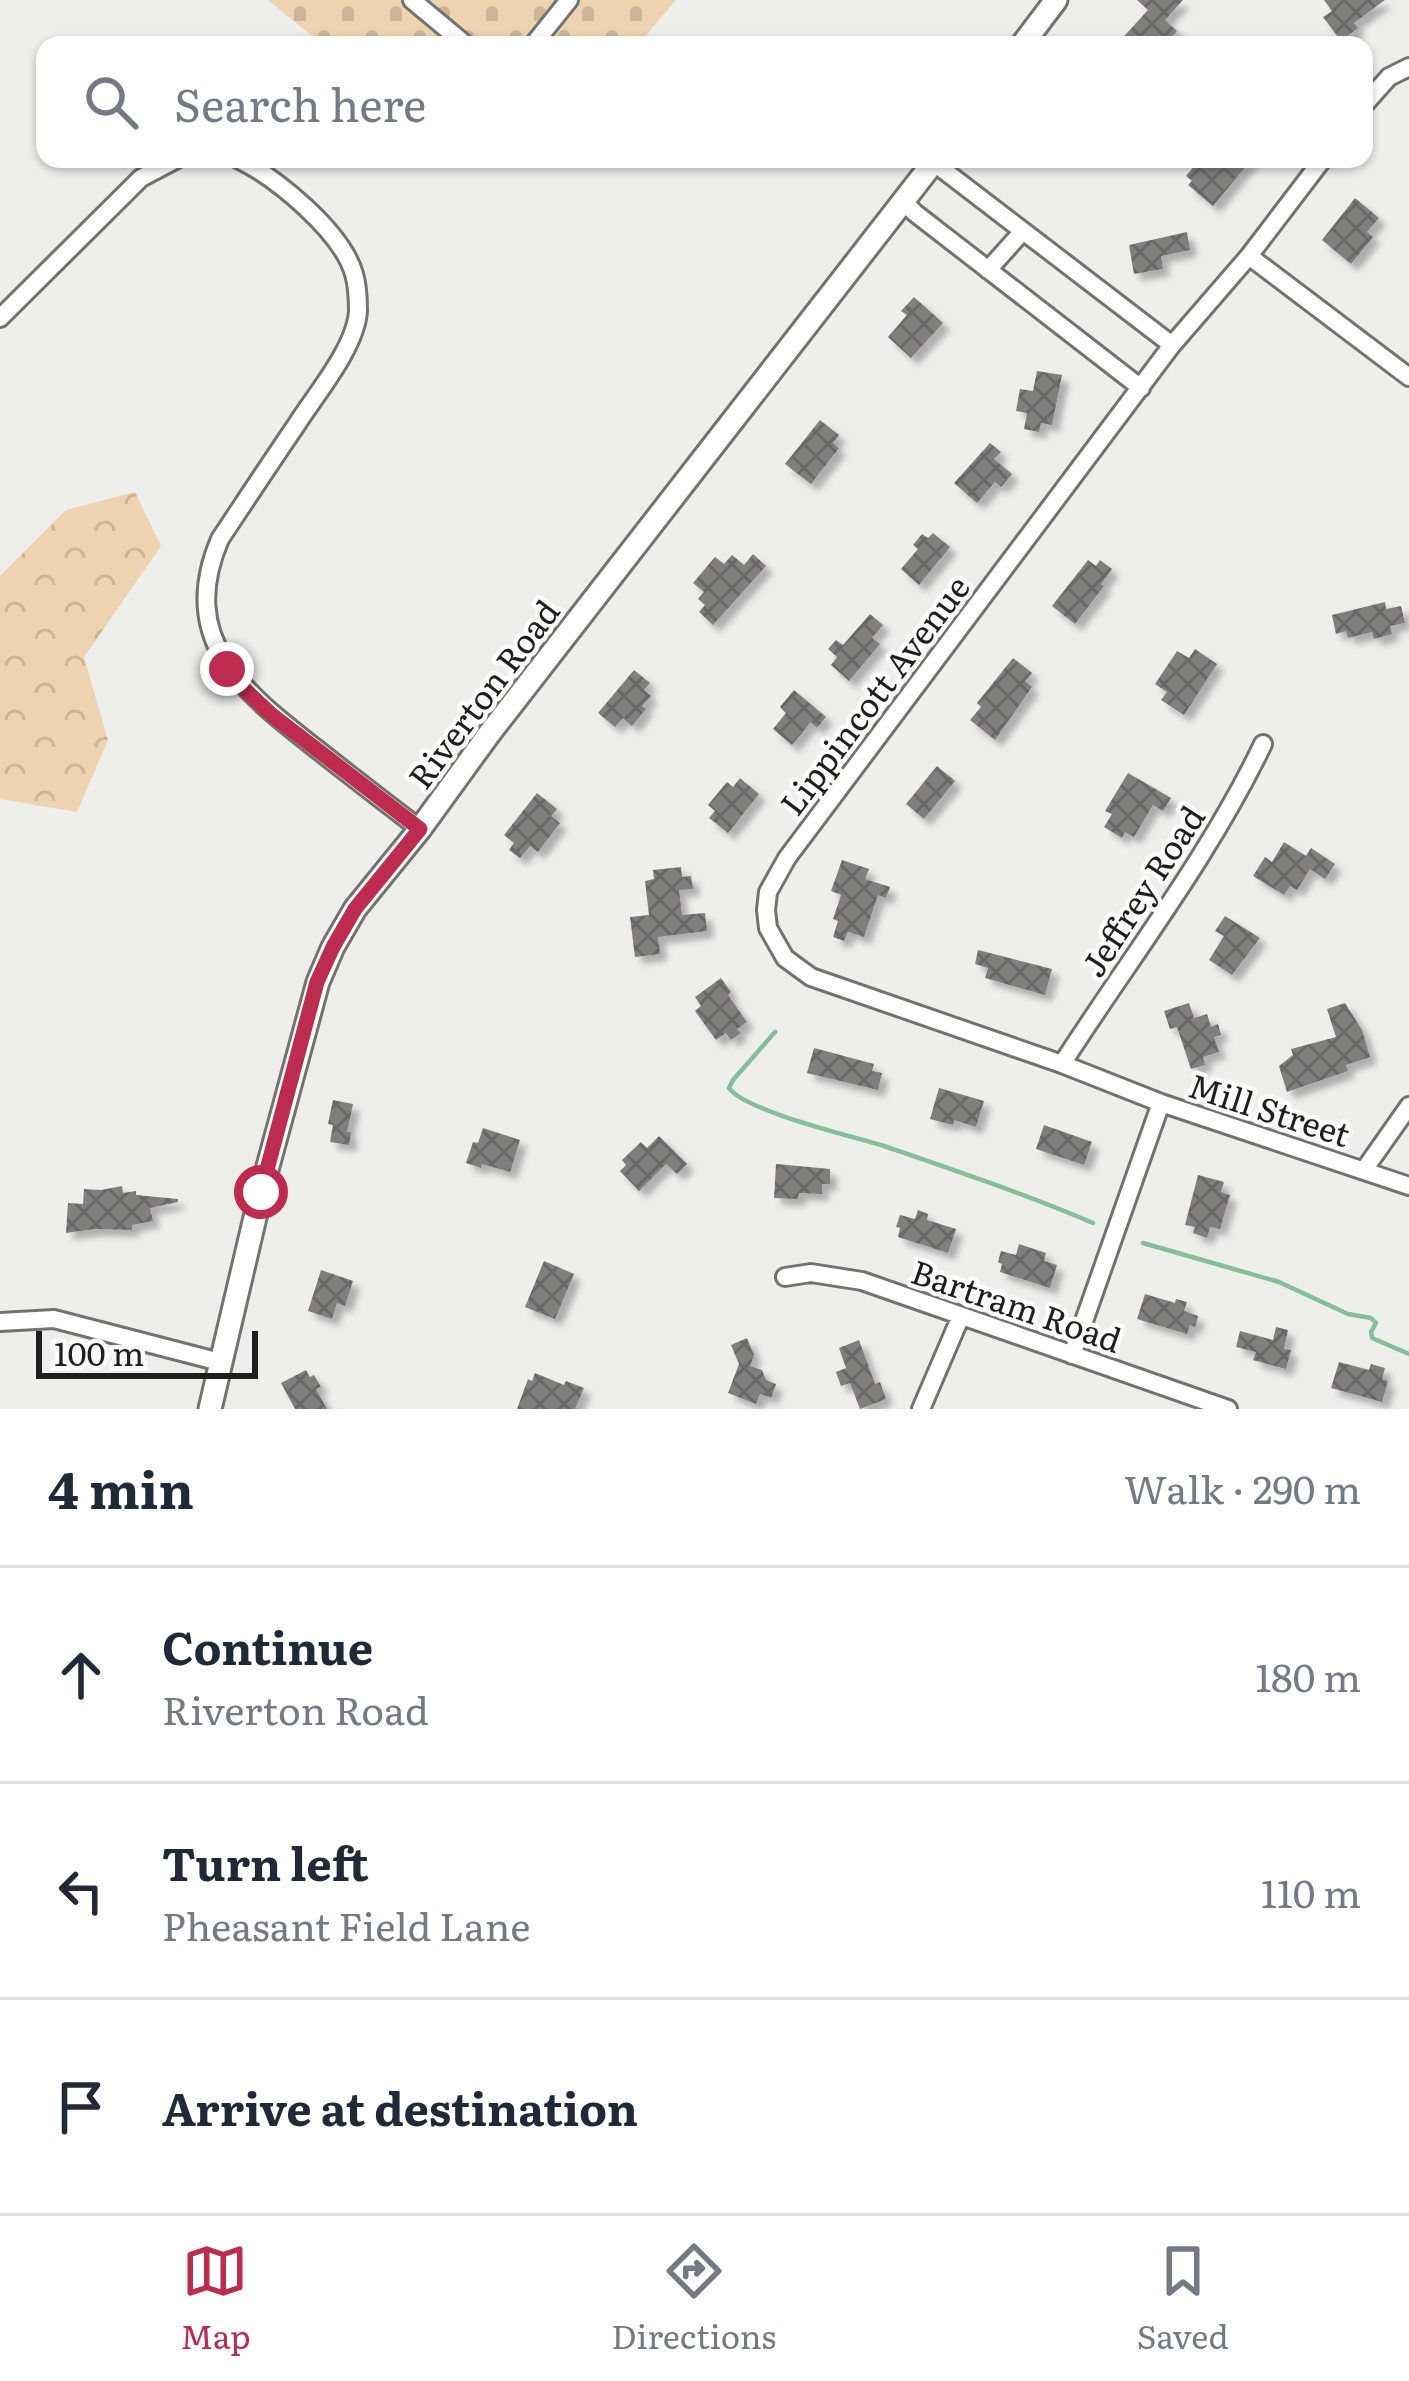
<!DOCTYPE html>
<html lang="en">
<head>
<meta charset="utf-8">
<style>
  :root { --surface:#fff; --page:#f6f6f7; --text:#1f2937; --muted:#747a83; --line:#e0e1e3; --accent:#bd2c4e }
  body { margin:0; font-family:Literata,serif; background:var(--page); color:var(--text) }
  .scale { position:absolute; left:36px; bottom:30px; width:222px; box-sizing:border-box; padding-left:12px; border:6px solid #1e1e1d; border-top:0; font-size:33px; line-height:42px; white-space:nowrap; color:#1e1e1d; -webkit-text-stroke:9px #fbfcf9; paint-order:stroke }
  .stop { position:absolute; width:36px; height:36px; margin:-27px; border:9px solid #bd2c4e; border-radius:50%; background:#fff }
  .stop.end { background:#bd2c4e; border-color:#fff; box-shadow:0 3px 12px #0008 }
  .list { margin:0; padding:0; list-style:none }
  h2 { display:flex; justify-content:space-between; align-items:center; height:156px; margin:0; padding:0 48px; font-size:51px }
  h2 small { font-size:39px; font-weight:400; color:var(--muted) }
  .list li { display:grid; grid-template-columns:78px 1fr auto; gap:36px; align-items:center; box-sizing:border-box; height:216px; padding:0 48px; border-top:3px solid var(--line) }
  .list b { display:block; font-size:45px; white-space:nowrap }
  .list p { margin:0; font-size:39px; white-space:nowrap; color:var(--muted) }
  .list em { font-size:39px; font-style:normal; color:var(--muted) }
  .icon { flex:none; width:66px; height:66px; fill:none; stroke:currentColor; stroke-width:2; stroke-linecap:round; stroke-linejoin:round }
  .map { position:relative; flex:none; width:1409px; height:1409px; overflow:hidden }
  .search { position:absolute; background:var(--surface); box-shadow:0 3px 9px #0004; left:36px; right:36px; top:36px; height:132px; display:flex; align-items:center; gap:30px; box-sizing:border-box; padding:0 42px; border-radius:24px; color:var(--muted); font-size:45px }
  .sheet { height:804px; background:var(--surface) }
  nav { display:flex; justify-content:space-around; align-items:center; box-sizing:border-box; height:168px; border-top:3px solid var(--line); background:var(--surface); font-size:33px; color:var(--muted) }
  nav a { display:grid; justify-items:center; gap:6px }
  nav .on { color:var(--accent) }
  .map>svg:first-child { display:block }
  .forest { fill:url(#forest-crowns) }
  .cemetery { fill:url(#cemetery-stones) }
  .lines { fill:none; stroke-linecap:round; stroke-linejoin:round }
  .stream { stroke:#84bf9b; stroke-width:4.5 }
  .building { fill:url(#building-cross-hatch); filter:url(#shadow) }
  .minor-casing { stroke:#72726f; stroke-width:22 }
  .major-casing { stroke:#72726f; stroke-width:27 }
  .minor { stroke:#fff; stroke-width:16 }
  .major { stroke:#fff; stroke-width:21 }
  .route { stroke:#bd2c4e; stroke-width:15 }
  .labels { text-anchor:middle; dominant-baseline:central; stroke-width:9; stroke-linejoin:round; paint-order:stroke }
  .street-label { font-size:33px; fill:#1e1e1d; stroke:#fbfcf9 }
</style>
</head>
<body>
<div class="map">
<svg width="1409" height="1409" viewBox="0 0 1409 1409">
  <defs>
    <pattern id="forest-crowns" width="20" height="18" patternUnits="userSpaceOnUse" patternTransform="scale(3)"><rect width="20" height="18" fill="#eed3b1"/><path d="M2 6a3 3 0 1 1 6 0M12 15a3 3 0 1 1 6 0" fill="none" stroke="#ccb598"/></pattern>
    <pattern id="cemetery-stones" width="16" height="16" patternUnits="userSpaceOnUse" patternTransform="scale(3)"><rect width="16" height="16" fill="#eed3b1"/><path d="M2 7V4a2 2 0 0 1 4 0v3zM10 15v-3a2 2 0 0 1 4 0v3z" fill="#ccb598"/></pattern>
    <pattern id="building-cross-hatch" width="8" height="8" patternUnits="userSpaceOnUse" patternTransform="scale(3)"><rect width="8" height="8" fill="#807f7c"/><path d="M0 0l8 8M0 8l8-8" fill="none" stroke="#686765"/></pattern>
    <filter id="shadow"><feDropShadow dx="7" dy="7" stdDeviation="3" flood-color="#0004"/></filter>
  </defs>
  <rect width="100%" height="100%" fill="#eeeeeb"/>
  <path class="forest" d="M135 492 161 546 84 657 108 740 77 812 0 799V576L66 510Z"/>
  <path class="cemetery" d="M268 0H676L638 45H323Z"/>
  <g class="lines">
    <path class="stream" d="M775 1032 733 1080 729 1088C745 1111 852 1136 884 1146 954 1170 1025 1194 1093 1223
      M1143 1243 1279 1282 1348 1314 1371 1318 1376 1323 1371 1332 1372 1338 1409 1354"/>
  </g>
  <path class="building" d="M1137 0H1183L1165 20 1177 31 1164 45H1116L1148 10Z
    M1324 0H1385L1354 23 1358 28 1341 41 1323 17 1332 11Z
    M1200 159H1252L1213 206 1188 185 1192 181 1186 176Z
    M1355 198 1379 218 1367 232 1373 237 1351 264 1322 240Z
    M1187 232 1190 250 1161 256 1163 269 1134 274 1129 245Z
    M914 297 943 323 911 358 888 337 907 315 901 311Z
    M1037 371 1062 375 1052 425 1041 423 1039 432 1024 429 1027 413 1016 411 1020 389 1033 391Z
    M820 420 839 435 833 443 839 448 811 484 785 464Z
    M990 443 1001 452 994 459 1012 474 1001 487 995 482 977 503 954 483Z
    M933 533 950 547 919 585 901 569 918 549 913 545 922 534 928 538Z
    M753 554 766 566 713 625 699 612 705 605 698 599 704 592 693 583 715 557 724 564 732 555 744 565Z
    M1088 560 1096 566 1100 560 1112 569 1101 584 1104 586 1075 624 1052 606Z
    M1385 602 1386 609 1401 606 1405 623 1390 626 1392 634 1374 639 1372 632 1348 638 1346 631 1336 634 1332 615Z
    M870 614 883 625 872 638 880 644 849 681 831 665 837 657 828 649 836 640 843 645Z
    M1195 649 1217 664 1184 715 1161 700 1167 692 1155 684 1177 651 1189 658Z
    M1013 658 1032 673 1025 681 1032 687 995 740 970 720 981 707 977 703Z
    M634 670 650 683 644 690 651 696 642 706 646 709 632 726 623 718 615 727 598 713Z
    M794 690 826 717 817 728 811 722 792 745 773 729 786 713 780 707Z
    M937 766 955 781 924 819 906 804Z
    M1128 773 1171 798 1163 811 1153 805 1134 837 1125 832 1122 838 1104 827 1112 814 1105 811Z
    M740 778 759 794 728 833 709 818 715 811 708 805 727 782 733 787Z
    M537 793 557 809 551 816 560 823 538 852 530 846 520 858 509 850 514 843 504 835Z
    M1284 842 1306 856 1311 848 1335 864 1325 879 1310 869 1297 890 1290 886 1284 895 1253 876 1265 857 1272 862Z
    M842 860 869 869 865 879 890 887 886 898 878 895 864 937 848 932 844 941 833 937 838 921 833 919 841 895 831 891Z
    M681 867 682 877 691 876 693 889 679 890 682 915 705 913 707 931 658 937 660 954 635 957 630 917 649 915 645 881 654 879 653 870Z
    M1225 916 1260 938 1232 975 1209 960 1224 936 1215 931Z
    M978 950 1052 969 1045 995 985 978 988 968 975 964Z
    M721 978 731 992 728 995 747 1022 737 1029 741 1033 731 1040 726 1033 716 1040 695 1011 701 1006 695 997Z
    M1189 1003 1194 1018 1207 1014 1211 1027 1218 1024 1221 1035 1214 1037 1219 1052 1203 1057 1205 1065 1191 1069 1177 1027 1170 1029 1164 1011Z
    M1345 1003 1362 1030 1370 1057 1346 1065 1348 1071 1287 1092 1279 1066 1293 1055 1291 1049 1336 1037 1327 1009Z
    M814 1048 874 1064 872 1071 882 1073 878 1090 807 1073Z
    M939 1088 984 1101 976 1127 954 1120 953 1125 930 1119Z
    M333 1100 353 1104 347 1132H351L349 1145 330 1142 333 1125 328 1124Z
    M1044 1125 1092 1142 1084 1165 1036 1149Z
    M483 1128 520 1140 510 1172 482 1164 481 1168 466 1163 473 1142 478 1143Z
    M659 1136 687 1164 677 1174 666 1164 639 1191 620 1171 626 1165 622 1160 641 1142 647 1148Z
    M776 1164 830 1169V1184H822V1194L799 1193 798 1199 774 1198Z
    M1198 1175 1224 1182 1221 1192 1230 1195 1220 1229 1210 1227 1207 1238 1193 1233 1195 1227 1185 1225Z
    M122 1186 123 1193 136 1191V1195L178 1199V1202L150 1208 153 1221 132 1225V1230L95 1229 66 1233 68 1203 83 1204 84 1189 101 1190Z
    M918 1210 928 1214 927 1220 956 1229 948 1253 898 1237 900 1228 896 1227 900 1215 915 1219Z
    M1019 1244 1046 1253 1044 1261 1057 1265 1050 1288 1000 1272 1002 1264 998 1262 1001 1251 1016 1255Z
    M544 1261 574 1274 555 1319 525 1307Z
    M321 1270 353 1281 345 1306 337 1303 332 1319 308 1311Z
    M1145 1294 1175 1303 1176 1299 1187 1302 1184 1311 1198 1316 1195 1327 1190 1325 1187 1334 1137 1319Z
    M1276 1327 1288 1330 1284 1349 1291 1350 1286 1369 1253 1360 1256 1352 1236 1347 1240 1331 1273 1340Z
    M747 1338 754 1355 750 1366 762 1370 766 1380 776 1384 771 1398 760 1394 756 1404 728 1393 739 1364 731 1345Z
    M859 1340 875 1384 880 1382 886 1399 860 1409 850 1383 841 1386 836 1372 846 1368 839 1348Z
    M1339 1362 1369 1370 1371 1364 1385 1368 1382 1379 1388 1381 1382 1402 1331 1388Z
    M306 1370 310 1377 314 1375 321 1387 316 1389 327 1409H295L281 1383Z
    M535 1373 564 1385 566 1381 584 1388 575 1409H517L528 1379 532 1381Z"/>
  <g class="lines">
    <defs>
      <path id="minor" d="M412 0 466 45
        M533 45 569 0
        M1364 105 1389 77 1409 67
        M238 159C277 178 342 232 354 274 357 284 358 300 358 311 356 347 316 394 297 424 271 462 246 500 220 539 176 641 245 693 318 750 352 777 386 803 420 829
        M1323 159 1249 256 1172 345 787 858 768 892 766 910 768 928 785 958 811 977 1062 1064 1161 1103 1409 1186
        M933 162 1172 345
        M903 201 915 213 1141 388
        M1249 256 1409 377
        M988 270 1023 231
        M0 318 141 178 177 159
        M1062 1064C1130 958 1209 857 1263 744
        M1364 1170 1409 1106
        M785 1277 811 1273 862 1281 1228 1409
        M0 1322 54 1319 220 1362
        M1072 1355 1161 1103
        M921 1409 961 1316"/>
      <path id="major" d="M1022 45 1056 0
        M210 1409 261 1192 318 982 333 947 355 909 420 829 489 734 936 159"/>
    </defs>
    <use href="#minor" class="minor-casing"/>
    <use href="#major" class="major-casing"/>
    <use href="#minor" class="minor"/>
    <use href="#major" class="major"/>
  </g>
  <g class="lines">
    <path class="route" d="M227 669 241 686 272 715 420 829 355 909 333 947 317 982 261 1192"/>
  </g>
  <g class="labels">
    <g class="street-label">
      <text transform="translate(482 693) rotate(-53)">Riverton Road</text>
      <text transform="translate(873 694) rotate(-53)">Lippincott Avenue</text>
      <text transform="translate(1141 890) rotate(-57)">Jeffrey Road</text>
      <text transform="translate(1270 1108) rotate(18)">Mill Street</text>
      <text transform="translate(1017 1304) rotate(19)">Bartram Road</text>
    </g>
  </g>
</svg>
<div class="scale">100 m</div>
<div class="stop" style="left:261px;top:1192px"></div>
<div class="stop end" style="left:227px;top:669px"></div>
<div class="search"><svg class="icon" aria-label="search" viewBox="0 0 24 24"><circle cx="10" cy="10" r="6"/><path d="M15 15l6 6"/></svg>Search here</div>
</div>
<section class="sheet">
<h2>4 min<small>Walk · 290 m</small></h2>
<ul class="list">
<li><svg class="icon" aria-label="ahead" viewBox="0 0 24 24"><path d="M12 20V5M6 11l6-6 6 6"/></svg><div><b>Continue</b><p>Riverton Road</p></div><em>180 m</em></li>
<li><svg class="icon" aria-label="left" viewBox="0 0 24 24"><path d="M17 20v-9H6M10 6l-5 5 5 5"/></svg><div><b>Turn left</b><p>Pheasant Field Lane</p></div><em>110 m</em></li>
<li><svg class="icon" aria-label="arrive" viewBox="0 0 24 24"><path d="M6 21V4h12l-3 4 3 4H6"/></svg><div><b>Arrive at destination</b></div></li>
</ul>
</section>
<nav>
<a class="on"><svg class="icon" aria-label="map" viewBox="0 0 24 24"><path d="M3 6l6-2 6 2 6-2v14l-6 2-6-2-6 2zM9 4v14M15 6v14"/></svg>Map</a>
<a><svg class="icon" aria-label="directions" viewBox="0 0 24 24"><path d="M12 3l9 9-9 9-9-9zM9 14v-3h6M13 9l2 2-2 2"/></svg>Directions</a>
<a><svg class="icon" aria-label="saved" viewBox="0 0 24 24"><path d="M7 4h10v16l-5-4-5 4z"/></svg>Saved</a>
</nav>
</body>
</html>
